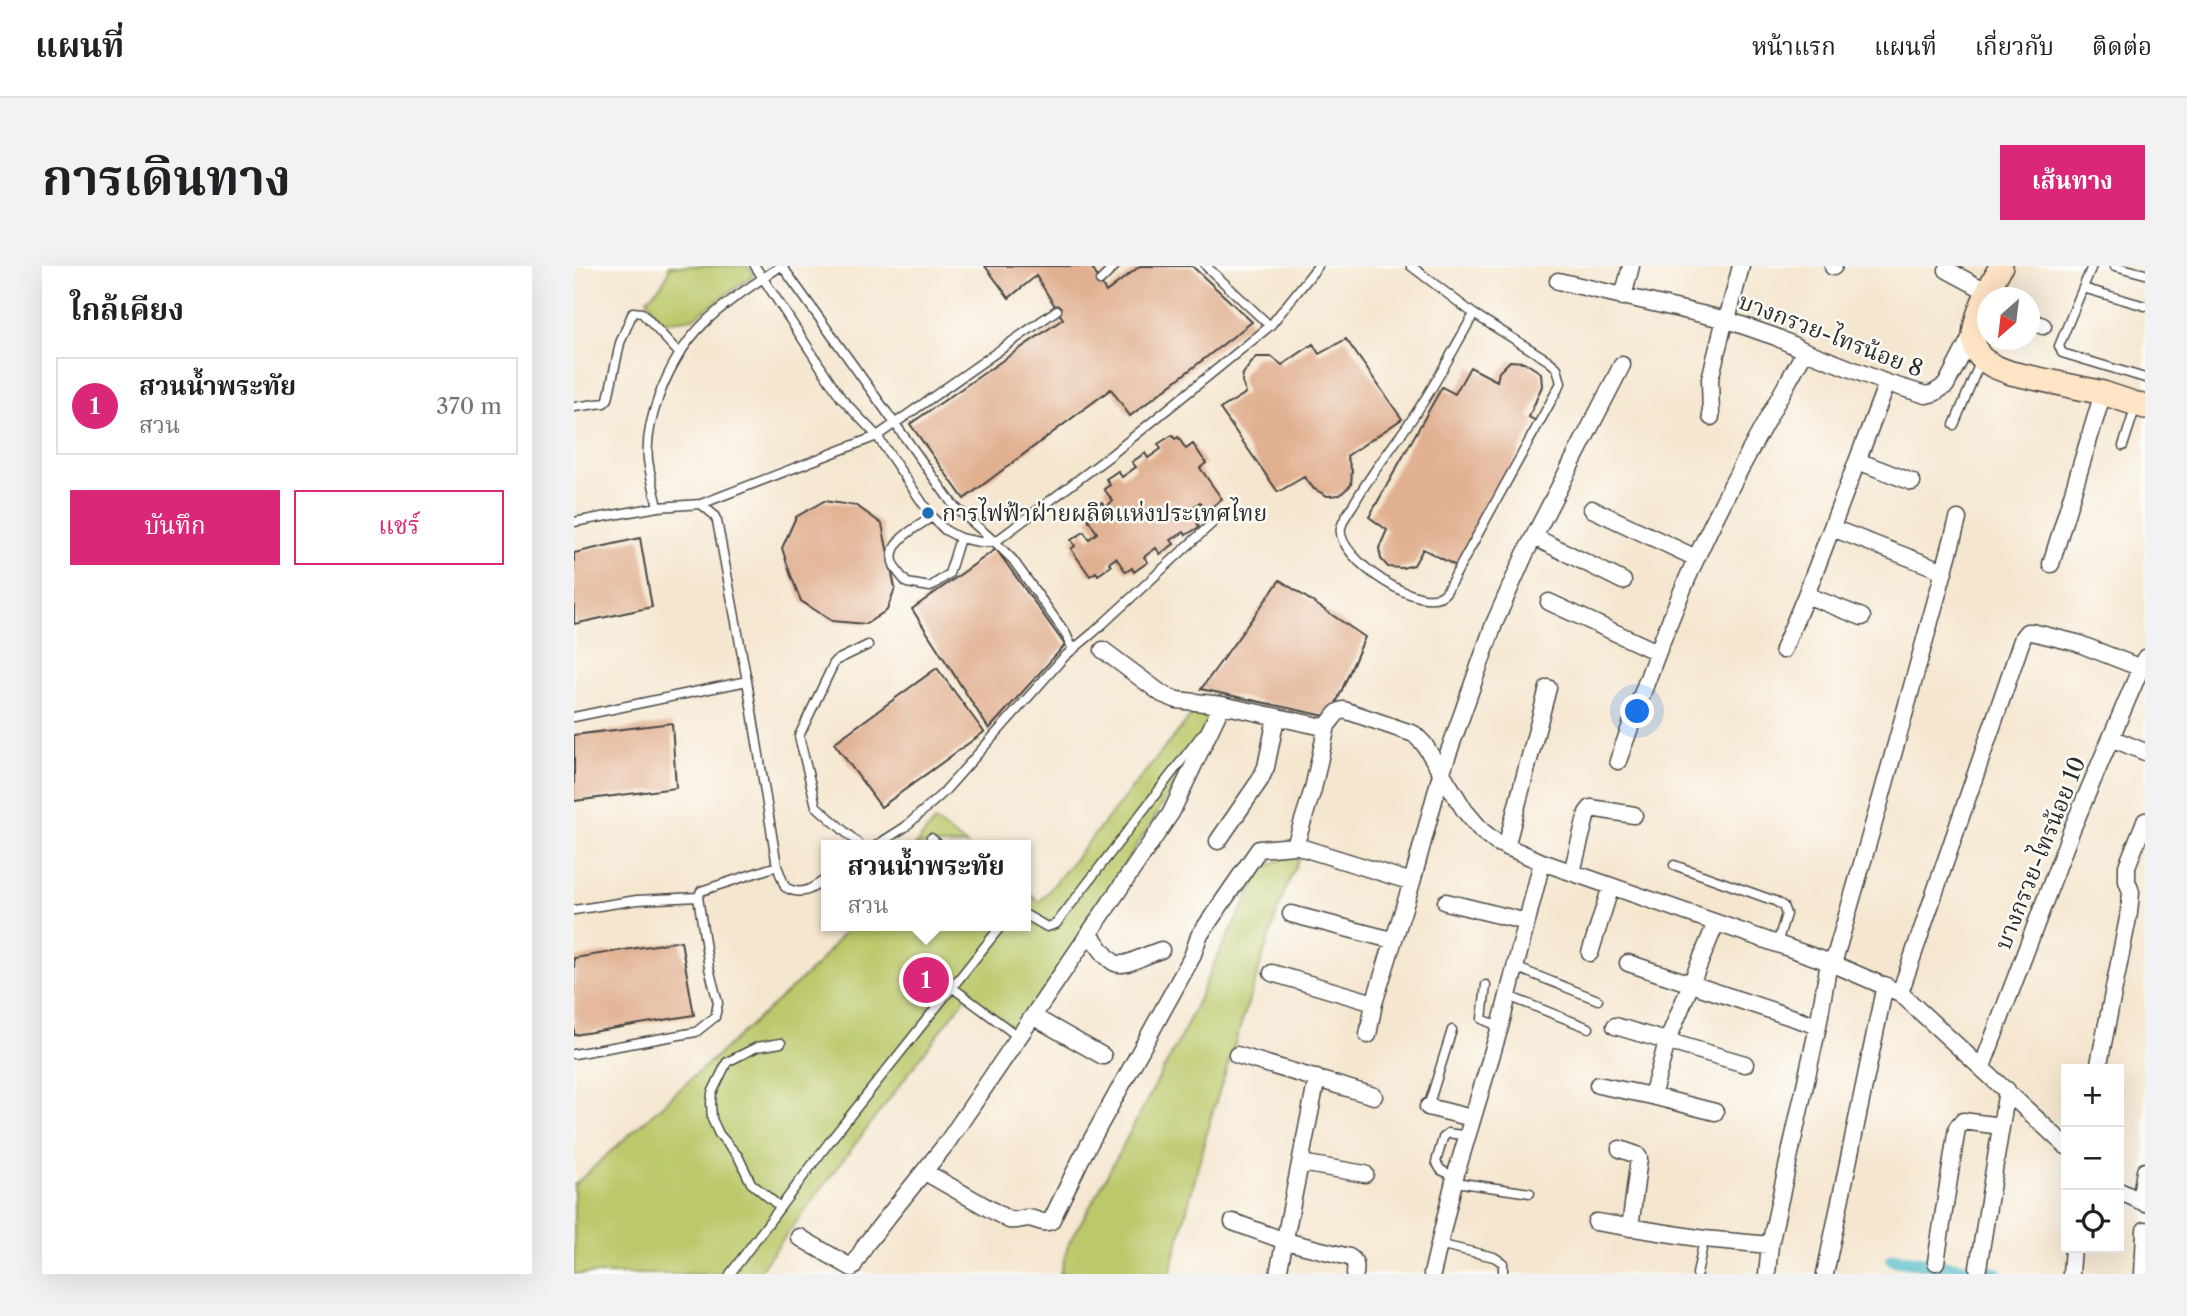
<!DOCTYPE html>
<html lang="th">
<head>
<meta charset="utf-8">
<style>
  :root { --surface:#fff; --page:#f2f2f2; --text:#202124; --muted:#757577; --line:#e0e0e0; --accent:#db2777 }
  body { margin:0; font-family:"Libre Caslon Text","Noto Serif Thai",serif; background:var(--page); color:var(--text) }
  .controls { position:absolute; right:21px; bottom:21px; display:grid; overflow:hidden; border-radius:0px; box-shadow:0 7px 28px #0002 }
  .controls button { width:63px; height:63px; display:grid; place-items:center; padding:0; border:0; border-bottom:2px solid var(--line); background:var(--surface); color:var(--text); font:35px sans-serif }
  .compass { position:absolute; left:1403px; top:21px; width:63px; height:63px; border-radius:50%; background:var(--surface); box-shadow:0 7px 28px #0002; rotate:208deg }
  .you { position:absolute; left:1064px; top:446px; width:24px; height:24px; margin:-18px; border:5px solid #fff; border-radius:50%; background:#1a73e8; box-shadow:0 0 0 10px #1a73e833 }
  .badge { display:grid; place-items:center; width:46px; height:46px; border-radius:50%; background:var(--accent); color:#fff; font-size:23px; font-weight:700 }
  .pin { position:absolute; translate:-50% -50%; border:4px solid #fff; box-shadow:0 2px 7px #0006 }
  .popup { position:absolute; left:247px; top:574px; width:210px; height:91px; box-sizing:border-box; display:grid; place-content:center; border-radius:0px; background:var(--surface); filter:drop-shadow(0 2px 5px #0005); font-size:23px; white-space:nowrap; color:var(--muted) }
  .popup b { font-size:26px; color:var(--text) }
  .popup::after { content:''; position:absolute; left:50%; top:100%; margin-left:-14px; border:14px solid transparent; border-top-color:var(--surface) }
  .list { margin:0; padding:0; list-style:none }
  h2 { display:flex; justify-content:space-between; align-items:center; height:91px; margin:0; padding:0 28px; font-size:30px }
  h2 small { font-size:23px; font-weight:400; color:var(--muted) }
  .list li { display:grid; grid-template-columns:46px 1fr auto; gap:21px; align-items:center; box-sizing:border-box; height:98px; margin:0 14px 14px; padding:0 14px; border:2px solid var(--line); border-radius:0px }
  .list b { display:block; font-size:26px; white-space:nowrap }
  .list p { margin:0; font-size:23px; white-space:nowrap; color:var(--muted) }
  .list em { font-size:23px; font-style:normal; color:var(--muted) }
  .actions { display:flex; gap:14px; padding:21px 28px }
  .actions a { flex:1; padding:16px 0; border:2px solid var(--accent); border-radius:0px; text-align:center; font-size:24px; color:var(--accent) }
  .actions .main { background:var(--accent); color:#fff }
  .icon { flex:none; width:38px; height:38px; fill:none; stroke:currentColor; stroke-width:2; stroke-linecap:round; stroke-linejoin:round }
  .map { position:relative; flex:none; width:1571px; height:1008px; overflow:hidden; border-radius:0px }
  header { display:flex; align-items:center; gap:42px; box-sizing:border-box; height:98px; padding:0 35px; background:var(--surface); border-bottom:2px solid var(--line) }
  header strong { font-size:33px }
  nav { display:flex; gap:38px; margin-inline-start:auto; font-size:24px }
  .intro { display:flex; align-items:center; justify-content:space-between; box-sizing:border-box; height:168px; padding:0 42px }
  h1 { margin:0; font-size:49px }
  .button { padding:18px 32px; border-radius:0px; background:var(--accent); color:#fff; font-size:24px; font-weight:700 }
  main { display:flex; gap:42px; padding:0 42px }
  aside { flex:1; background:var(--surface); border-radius:0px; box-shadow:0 7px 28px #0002 }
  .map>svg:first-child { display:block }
  .green { fill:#bcc86a; stroke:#747a4a; stroke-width:2 }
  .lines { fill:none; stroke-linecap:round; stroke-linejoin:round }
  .canal { stroke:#4cbac6; stroke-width:14 }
  .building { fill:#e1b091 }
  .lane-casing { stroke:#494744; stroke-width:11 }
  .street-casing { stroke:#494744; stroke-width:19 }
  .secondary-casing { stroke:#494744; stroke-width:26 }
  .lane { stroke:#fff; stroke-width:8 }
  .street { stroke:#fff; stroke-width:16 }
  .secondary { stroke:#ffe4c6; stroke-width:23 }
  .poi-dot { fill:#1f6fb2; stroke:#fdfcf7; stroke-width:2.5 }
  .labels { text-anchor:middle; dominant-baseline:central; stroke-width:5; stroke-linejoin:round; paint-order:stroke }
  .street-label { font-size:23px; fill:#2b2b2b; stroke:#fdfcf7 }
  .poi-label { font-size:23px; fill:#2b2b2b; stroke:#fdfcf7; text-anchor:start }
</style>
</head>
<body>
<header>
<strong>แผนที่</strong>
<nav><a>หน้าแรก</a><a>แผนที่</a><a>เกี่ยวกับ</a><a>ติดต่อ</a></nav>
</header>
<div class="intro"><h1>การเดินทาง</h1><a class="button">เส้นทาง</a></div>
<main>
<aside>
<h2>ใกล้เคียง<small></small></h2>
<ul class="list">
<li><span class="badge">1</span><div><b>สวนน้ำพระทัย</b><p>สวน</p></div><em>370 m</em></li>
</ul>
<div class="actions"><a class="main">บันทึก</a><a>แชร์</a></div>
</aside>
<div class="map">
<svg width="1571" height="1008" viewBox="0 0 1571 1008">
  <rect width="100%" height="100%" fill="#fdfcf7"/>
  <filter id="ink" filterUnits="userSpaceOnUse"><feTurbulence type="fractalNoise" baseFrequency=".0143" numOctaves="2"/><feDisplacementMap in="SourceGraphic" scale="14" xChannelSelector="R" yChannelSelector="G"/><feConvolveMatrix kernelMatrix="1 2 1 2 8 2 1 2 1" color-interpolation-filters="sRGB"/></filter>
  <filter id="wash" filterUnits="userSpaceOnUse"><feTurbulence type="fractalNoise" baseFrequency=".00686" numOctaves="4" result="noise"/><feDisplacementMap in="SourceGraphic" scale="28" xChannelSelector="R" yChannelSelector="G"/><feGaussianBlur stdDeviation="1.57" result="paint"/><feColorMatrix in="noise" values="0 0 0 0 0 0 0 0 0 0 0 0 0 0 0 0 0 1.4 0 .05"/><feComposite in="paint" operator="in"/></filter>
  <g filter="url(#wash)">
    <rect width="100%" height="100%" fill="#f5e6cf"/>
    <path class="green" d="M95 0H174L180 9 119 52 85 57 73 33C82 24 95 14 95 0Z
      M623 442 642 455 444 766 393 730 183 1008H0V919L244 698 275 660H452V626L466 636Z
      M361 555 393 579H341Z
      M729 582 708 632 637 851 596 1008H486L495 977 521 932 611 763 638 702 688 603Z"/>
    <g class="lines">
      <path class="canal" d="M1319 993 1422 1008"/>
    </g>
    <g id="blocks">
      <path class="building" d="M411 0H517L532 26 566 0H618L678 56 556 150 537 123 390 233 336 158 489 53 462 10 435 32Z
        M772 73 828 153 773 190 778 205 777 219 766 229 753 230 740 223 730 211 704 226 646 143 672 127 668 116 669 108 682 91H698L708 99 739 78 745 88Z
        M936 95 950 96 967 107 968 120 955 151 962 155 882 300 849 283 840 299 828 302 814 301 807 293 805 282 813 264 795 251 868 121 881 128 896 101 923 115 925 106Z
        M598 169 601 173 604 171 612 183 619 178 632 197 626 202 648 233 632 245 626 236 618 242 627 254 623 257 625 261 612 269 610 266 597 274 600 278 586 288 582 282 570 291 574 296 560 306 558 302 552 306 542 292 535 297 537 300 524 309 522 306 516 310 497 283 501 280 497 274 510 266 515 273 523 267 514 253 519 249 515 245 528 236 531 241 539 235 530 223 536 219 532 213 544 205 548 211 562 201 558 196 571 187 574 192 587 183 584 178Z
        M250 235 283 240 308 258 321 322 313 344 292 358 258 355 227 335 216 307 208 282 222 251Z
        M66 272 78 341 0 358V287Z
        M422 283 491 379 415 463 338 343Z
        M706 314 791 371 756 451 627 423Z
        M363 402 410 466 307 541 260 477Z
        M98 457 102 522 0 535V469Z
        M107 675 120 749 0 769V692Z"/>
    </g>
  </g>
  <g filter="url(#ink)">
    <use href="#blocks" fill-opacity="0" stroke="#494744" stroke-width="2"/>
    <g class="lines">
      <defs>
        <path id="lane" d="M181 0 267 132 303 170 358 251 371 264 386 272 406 276H421L537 189 696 60 744 0
          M208 0 380 240 421 276 439 294 492 368 499 384
          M632 0 696 60
          M837 0 900 48 975 95 983 102 987 117 872 326C851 352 761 291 767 262 769 252 777 243 782 234 799 204 821 178 840 150 862 118 880 82 900 48
          M1518 0 1485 80 1488 87 1571 112
          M1541 0 1571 8
          M526 15 541 0
          M1509 22 1571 40
          M0 141 30 137 34 133 46 77 59 46 68 47 104 86
          M1380 159 1407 94
          M1549 180 1562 140
          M127 238 140 249 143 255 173 415 203 600 211 621C228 631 237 623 252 613
          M84 241C81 226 76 209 74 194 72 173 78 149 85 130 111 60 148 40 207 0
          M358 251C342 262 311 276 320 299 322 305 329 312 333 317L356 321 375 308 386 272
          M0 256 84 241 127 238 303 170 483 44
          M0 451 173 415
          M357 572 365 579
          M286 579 242 540 225 470 261 395 294 379
          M303 579 331 561 369 527 490 391 520 366 644 252
          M1100 599 1201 635 1209 640 1212 648 1203 678
          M0 644 63 634 124 631 127 625 203 600
          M452 649 473 661 482 658 628 468
          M941 701 1024 734
          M912 719 908 753 926 761
          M379 722 446 772
          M934 730 1015 762
          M0 788 122 766 141 751 144 737 135 702 124 631
          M854 841 878 764
          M881 911 867 904 862 896 869 872 874 867 893 870
          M881 916 956 927
          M206 941 177 917 164 890 145 868 138 853 137 837 138 827 153 796 183 781 207 777
          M864 978 920 991 929 997V1008
          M156 1008 256 875 427 660
          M1123 1008 1130 973"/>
        <path id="street" d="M1259 1 1260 0
          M1373 4 1414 26
          M984 15 1153 54 1202 71 1231 85 1313 117 1352 129 1360 127 1372 119 1399 67
          M1049 31 1057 0
          M1153 54 1167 0
          M1456 55 1469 60
          M1137 151 1136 113 1151 53
          M1284 195 1338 216
          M1018 243 1122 292
          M1258 262 1370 305 1307 532 1259 698
          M960 271 1049 315
          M1477 298 1529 127
          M1370 305 1384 253
          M1232 329 1288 351
          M975 336 1083 386
          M529 384 588 428 603 434 648 439 749 461C759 458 759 445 770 444L840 468 850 478 891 545 908 565 922 576 968 596 1255 696 1326 727 1492 880
          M1209 384 1232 329 1313 117
          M1537 472 1571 486
          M1044 495C1068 428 1092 360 1121 295 1153 223 1193 154 1231 85
          M644 575 686 514 692 501 702 452
          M932 581 974 422
          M729 582 838 616
          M998 606 1013 547 1017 542 1060 549
          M872 636 953 656
          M717 648 818 674
          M516 668C546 712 543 699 587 684
          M1016 687 1037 620
          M1054 697 1244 760
          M698 707 800 737
          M1326 727 1449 371 1453 366H1458L1503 377 1567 402
          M460 751 529 790
          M1041 760 1171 798
          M794 769 800 737 838 616 867 508 920 358 951 288 1048 99
          M663 789 800 830
          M1408 801 1498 563 1571 392
          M1524 803 1555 647 1557 626 1553 615V600L1571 555
          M1024 819 1078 830
          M854 841 898 852
          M1141 846 1078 830 1093 776 1142 657
          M1046 883 1063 889 1065 892 1056 962
          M727 897 791 908
          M351 906 435 954C443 955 446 953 453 952 463 952 467 959 477 955L507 893 618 691 625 670 685 583 721 580 739 523 753 460
          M1545 925 1571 937
          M1566 935 1571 905
          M659 956 711 975 775 991C782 995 782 1000 781 1008
          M1022 956 1130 973 1196 979
          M225 971 278 1002 292 978 372 878 597 547 648 439
          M1362 996 1383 862 1389 855 1427 860
          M1404 1002 1433 824
          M704 1008 743 812
          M858 1008 881 911 926 761 968 596
          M1193 1008 1196 979 1244 760 1255 696
          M1251 1008 1311 719
          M1497 1008 1499 982
          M1569 1008 1571 964"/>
        <path id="secondary" d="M1427 0C1416 21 1390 66 1404 88 1411 98 1426 103 1437 107L1529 127 1571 141"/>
      </defs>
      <use href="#lane" class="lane-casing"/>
      <use href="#street" class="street-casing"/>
      <use href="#secondary" class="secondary-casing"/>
      <use href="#lane" class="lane"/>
      <use href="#street" class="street"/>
      <use href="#secondary" class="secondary"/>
    </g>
  </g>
  <circle class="poi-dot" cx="354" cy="247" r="7"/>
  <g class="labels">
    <g class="street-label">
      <text transform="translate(1257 69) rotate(21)">บางกรวย-ไทรน้อย 8</text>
      <text transform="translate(1466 587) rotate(-68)">บางกรวย-ไทรน้อย 10</text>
    </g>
    <g class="poi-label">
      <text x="368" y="247">การไฟฟ้าฝ่ายผลิตแห่งประเทศไทย</text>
    </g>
  </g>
</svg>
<div class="controls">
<button>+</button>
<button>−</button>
<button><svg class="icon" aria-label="locate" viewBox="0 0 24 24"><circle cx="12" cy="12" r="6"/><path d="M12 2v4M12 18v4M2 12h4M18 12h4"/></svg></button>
</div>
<svg class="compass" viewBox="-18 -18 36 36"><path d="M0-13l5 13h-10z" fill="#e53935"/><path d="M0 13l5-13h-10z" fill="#757577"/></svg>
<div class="you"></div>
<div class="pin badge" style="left:352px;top:714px">1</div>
<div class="popup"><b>สวนน้ำพระทัย</b>สวน</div>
</div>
</main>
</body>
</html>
